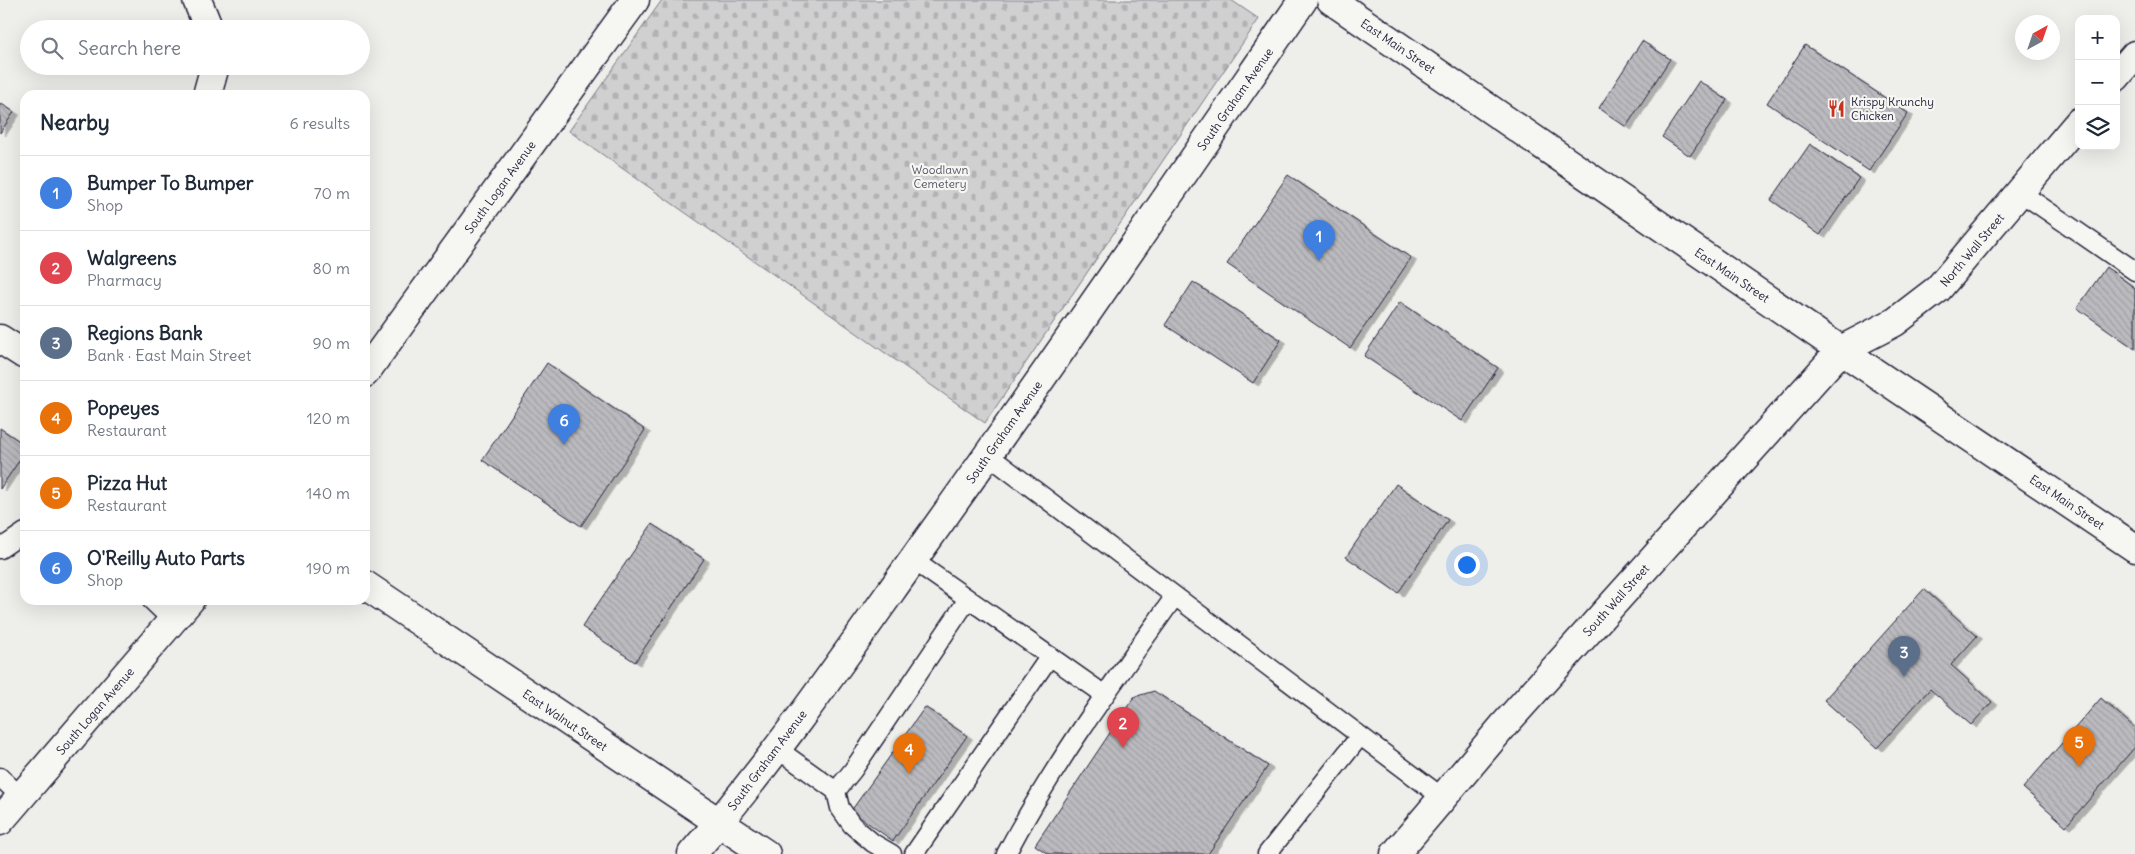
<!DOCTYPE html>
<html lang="en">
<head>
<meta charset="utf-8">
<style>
  :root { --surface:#fff; --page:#f2f2f3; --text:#1f2937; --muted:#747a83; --line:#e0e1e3; --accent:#c8321e }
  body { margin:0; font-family:Delius,sans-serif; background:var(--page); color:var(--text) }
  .controls { position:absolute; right:15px; top:15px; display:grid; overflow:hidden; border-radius:10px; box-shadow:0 5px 20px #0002 }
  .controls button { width:45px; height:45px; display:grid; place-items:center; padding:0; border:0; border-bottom:1px solid var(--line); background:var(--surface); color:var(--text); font:25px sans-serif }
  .compass { position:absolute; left:2015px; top:15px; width:45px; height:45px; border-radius:50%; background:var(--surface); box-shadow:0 5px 20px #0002; rotate:40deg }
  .you { position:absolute; left:1466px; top:564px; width:18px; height:18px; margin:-12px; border:4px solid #fff; border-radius:50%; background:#1a73e8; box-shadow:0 0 0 8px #1a73e833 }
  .badge { display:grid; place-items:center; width:32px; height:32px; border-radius:50%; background:var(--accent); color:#fff; font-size:16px; font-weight:700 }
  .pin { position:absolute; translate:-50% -41px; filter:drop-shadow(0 1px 2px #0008) }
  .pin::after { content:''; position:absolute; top:26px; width:18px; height:15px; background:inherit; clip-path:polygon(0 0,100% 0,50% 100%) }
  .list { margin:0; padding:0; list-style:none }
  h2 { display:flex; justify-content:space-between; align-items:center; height:65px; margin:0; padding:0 20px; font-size:21px }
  h2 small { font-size:16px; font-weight:400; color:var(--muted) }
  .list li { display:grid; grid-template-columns:32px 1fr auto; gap:15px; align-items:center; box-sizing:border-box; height:75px; padding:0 20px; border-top:1px solid var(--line) }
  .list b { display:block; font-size:19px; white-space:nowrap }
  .list p { margin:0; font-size:16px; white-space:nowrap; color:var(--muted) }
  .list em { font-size:16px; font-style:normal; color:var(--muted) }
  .icon { flex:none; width:28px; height:28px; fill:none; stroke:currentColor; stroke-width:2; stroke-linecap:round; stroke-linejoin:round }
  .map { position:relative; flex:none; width:2135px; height:854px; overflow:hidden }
  .search { position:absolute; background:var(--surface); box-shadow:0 5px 20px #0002; left:20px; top:20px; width:350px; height:55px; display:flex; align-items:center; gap:12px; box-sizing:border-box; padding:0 18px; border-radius:28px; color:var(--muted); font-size:19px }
  .panel { position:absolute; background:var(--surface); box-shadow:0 5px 20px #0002; left:20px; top:90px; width:350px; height:515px; border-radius:15px }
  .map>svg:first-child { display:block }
  .cemetery { fill:url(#cemetery-stones); stroke:#797986 }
  .building { fill:url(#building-back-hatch); stroke:#22223b; filter:url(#shadow) }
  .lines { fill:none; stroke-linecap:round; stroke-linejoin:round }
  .lane-casing { stroke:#22223b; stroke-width:21 }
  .street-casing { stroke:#22223b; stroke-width:31 }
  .secondary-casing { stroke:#22223b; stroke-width:31 }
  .highway-casing { stroke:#22223b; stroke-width:31 }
  .lane { stroke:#f6f6f2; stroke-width:18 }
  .street { stroke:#f6f6f2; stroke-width:28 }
  .secondary { stroke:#f6f6f2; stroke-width:28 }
  .highway { stroke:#f6f6f2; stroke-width:28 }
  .labels { text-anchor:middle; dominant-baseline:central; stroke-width:4.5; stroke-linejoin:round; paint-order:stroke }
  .street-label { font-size:12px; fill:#22223b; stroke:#f6f6f2 }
  .poi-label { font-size:12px; fill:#22223b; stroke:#f6f6f2; text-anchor:start }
  .park-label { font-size:12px; fill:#565668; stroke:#f6f6f2 }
</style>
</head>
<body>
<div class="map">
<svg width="2135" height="854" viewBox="0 0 2135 854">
  <defs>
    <pattern id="cemetery-stones" width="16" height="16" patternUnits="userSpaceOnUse" patternTransform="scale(1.25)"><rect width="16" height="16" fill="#d0d0d1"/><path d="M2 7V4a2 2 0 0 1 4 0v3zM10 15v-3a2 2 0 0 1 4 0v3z" fill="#b2b2b4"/></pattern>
    <pattern id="building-back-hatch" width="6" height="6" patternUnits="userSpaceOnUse" patternTransform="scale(1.25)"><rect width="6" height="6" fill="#bbbbbf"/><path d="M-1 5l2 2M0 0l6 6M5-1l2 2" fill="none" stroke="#a0a0a5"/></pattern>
    <filter id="shadow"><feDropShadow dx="5.5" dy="3" stdDeviation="0" flood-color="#0004"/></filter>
  </defs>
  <rect width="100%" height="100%" fill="#eeeeeb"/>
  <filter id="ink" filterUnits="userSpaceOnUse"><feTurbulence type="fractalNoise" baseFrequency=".02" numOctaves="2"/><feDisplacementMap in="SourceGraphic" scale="10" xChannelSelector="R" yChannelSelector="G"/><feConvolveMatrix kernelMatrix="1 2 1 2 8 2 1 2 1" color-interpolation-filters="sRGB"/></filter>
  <g filter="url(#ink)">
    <path class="cemetery" d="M662 0H1231L1259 19 985 423 569 131Z"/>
    <path class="building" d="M1642 41 1670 59 1626 127 1599 108Z
      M1805 45 1908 113 1869 171 1767 103Z
      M1699 81 1727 100 1690 156 1662 137Z
      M0 103 14 112 0 133Z
      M1810 144 1859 178 1820 235 1771 200Z
      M1288 175 1411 258 1350 348 1227 264Z
      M2106 267 2135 288V349L2077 308Z
      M1193 282 1281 340 1253 383 1165 325Z
      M1400 302 1498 368 1462 421 1364 356Z
      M547 363 645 430 581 526 482 460Z
      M0 428 25 445V452L0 489Z
      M1396 484 1448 520 1398 593 1346 557Z
      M652 524 704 559 635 662 582 627Z
      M1924 589 1977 636 1951 665 1992 702 1971 725 1930 689 1877 748 1824 700Z
      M1154 691 1268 766 1208 854H1048L1035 845 1134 697Z
      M2101 698 2135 728V747L2066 826 2023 788Z
      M925 707 967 736 893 841 851 811Z"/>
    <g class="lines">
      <defs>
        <path id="lane" d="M2020 192 2135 271
          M988 455 1443 798
          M0 549 25 532
          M913 560 1105 695
          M151 600 172 620
          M776 748 836 791 840 808 852 825 873 843 892 854
          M0 777 21 797
          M836 791 853 770 968 599
          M914 854 1050 656
          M1006 854C1054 763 1115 680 1175 596
          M1267 854 1360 736"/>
        <path id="street" d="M197 0 209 29
          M207 95 215 66
          M365 373 635 0
          M0 821 190 600
          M692 854C776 757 849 650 923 546 1052 366 1177 183 1303 0"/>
        <path id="secondary" d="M2116 77 2135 55
          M1395 854 1505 724 1841 350 1895 322 1938 289 2079 122"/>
        <path id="highway" d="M1331 0 1841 350 2135 548
          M0 339 25 355
          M365 585 766 854"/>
      </defs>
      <use href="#lane" class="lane-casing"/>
      <use href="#street" class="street-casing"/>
      <use href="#secondary" class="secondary-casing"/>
      <use href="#highway" class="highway-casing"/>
      <use href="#lane" class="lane"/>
      <use href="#street" class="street"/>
      <use href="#secondary" class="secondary"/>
      <use href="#highway" class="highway"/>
    </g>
  </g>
  <defs>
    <symbol id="restaurant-bare" viewBox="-9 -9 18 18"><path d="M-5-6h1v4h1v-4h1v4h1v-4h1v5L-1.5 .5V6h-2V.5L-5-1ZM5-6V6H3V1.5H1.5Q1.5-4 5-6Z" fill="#c8321e" stroke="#f6f6f2" stroke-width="2.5" paint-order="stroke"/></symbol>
  </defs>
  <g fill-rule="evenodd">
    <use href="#restaurant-bare" x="1824" y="96" width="25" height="25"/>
  </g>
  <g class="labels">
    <g class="street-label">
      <text transform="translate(1398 46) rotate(34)">East Main Street</text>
      <text transform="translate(1235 99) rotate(-55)">South Graham Avenue</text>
      <text transform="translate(500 187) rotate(-54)">South Logan Avenue</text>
      <text transform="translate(1972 250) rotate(-50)">North Wall Street</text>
      <text transform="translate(1732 275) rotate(34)">East Main Street</text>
      <text transform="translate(1004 432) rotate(-55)">South Graham Avenue</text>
      <text transform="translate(2067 502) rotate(34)">East Main Street</text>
      <text transform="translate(1616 600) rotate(-48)">South Wall Street</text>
      <text transform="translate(95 711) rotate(-49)">South Logan Avenue</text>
      <text transform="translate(565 720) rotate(34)">East Walnut Street</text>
      <text transform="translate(767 760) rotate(-53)">South Graham Avenue</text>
    </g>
    <g class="poi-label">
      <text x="1851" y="101">Krispy Krunchy<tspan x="1851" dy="14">Chicken</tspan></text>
    </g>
    <g class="park-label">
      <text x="940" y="169">Woodlawn<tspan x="940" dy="14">Cemetery</tspan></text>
    </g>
  </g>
</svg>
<div class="controls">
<button>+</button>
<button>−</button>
<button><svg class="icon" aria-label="layers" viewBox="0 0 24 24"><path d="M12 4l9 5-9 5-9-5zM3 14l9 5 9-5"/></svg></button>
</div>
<svg class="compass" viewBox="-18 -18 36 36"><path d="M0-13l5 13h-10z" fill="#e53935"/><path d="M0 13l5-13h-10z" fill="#747a83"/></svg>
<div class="you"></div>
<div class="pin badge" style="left:1319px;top:261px;background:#3f7fe0">1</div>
<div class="pin badge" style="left:1123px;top:748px;background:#e0444e">2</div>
<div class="pin badge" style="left:1904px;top:677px;background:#5c6f8a">3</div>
<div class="pin badge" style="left:909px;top:774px;background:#e8710a">4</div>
<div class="pin badge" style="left:2079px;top:767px;background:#e8710a">5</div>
<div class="pin badge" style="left:564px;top:445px;background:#3f7fe0">6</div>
<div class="search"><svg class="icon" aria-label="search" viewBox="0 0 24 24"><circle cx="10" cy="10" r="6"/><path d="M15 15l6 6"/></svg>Search here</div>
<section class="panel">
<h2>Nearby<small>6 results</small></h2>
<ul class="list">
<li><span class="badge" style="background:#3f7fe0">1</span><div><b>Bumper To Bumper</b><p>Shop</p></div><em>70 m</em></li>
<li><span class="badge" style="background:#e0444e">2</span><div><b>Walgreens</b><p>Pharmacy</p></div><em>80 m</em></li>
<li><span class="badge" style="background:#5c6f8a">3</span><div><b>Regions Bank</b><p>Bank · East Main Street</p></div><em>90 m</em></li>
<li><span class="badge" style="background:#e8710a">4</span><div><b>Popeyes</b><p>Restaurant</p></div><em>120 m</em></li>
<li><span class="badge" style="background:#e8710a">5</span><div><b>Pizza Hut</b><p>Restaurant</p></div><em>140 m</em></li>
<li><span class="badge" style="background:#3f7fe0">6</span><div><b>O'Reilly Auto Parts</b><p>Shop</p></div><em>190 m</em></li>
</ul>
</section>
</div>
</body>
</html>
